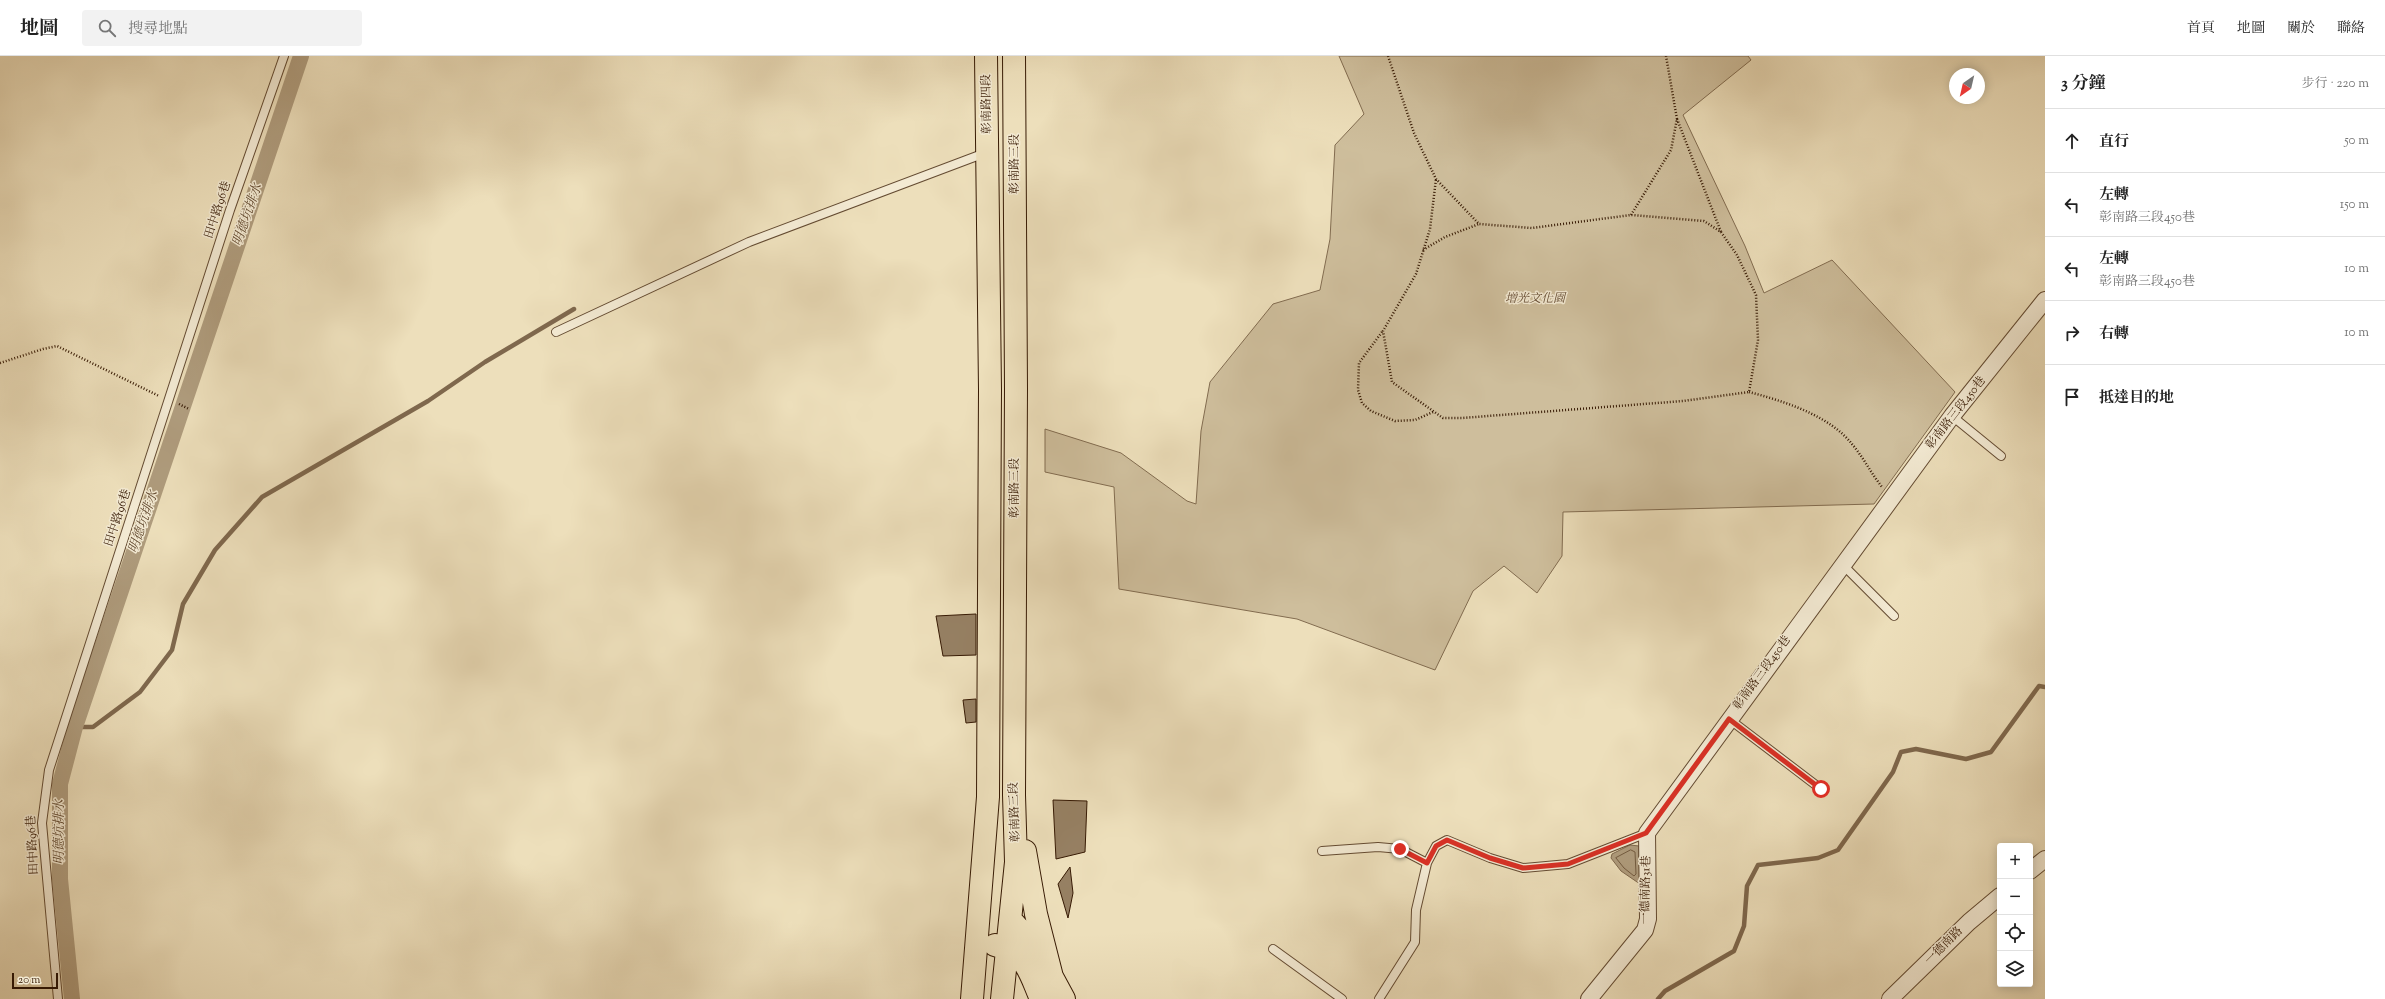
<!DOCTYPE html>
<html lang="zh-TW">
<head>
<meta charset="utf-8">
<style>
  :root { --surface:#fff; --page:#f2f2f2; --text:#222; --muted:#767676; --line:#e0e0e0 }
  body { margin:0; font-family:"Sorts Mill Goudy","Noto Serif TC",serif; background:var(--page); color:var(--text) }
  .controls { position:absolute; right:12px; bottom:12px; display:grid; overflow:hidden; border-radius:4px; box-shadow:0 2px 10px #0003 }
  .controls button { width:36px; height:36px; display:grid; place-items:center; padding:0; border:0; border-bottom:1px solid var(--line); background:var(--surface); color:var(--text); font:20px sans-serif }
  .compass { position:absolute; left:1949px; top:12px; width:36px; height:36px; border-radius:50%; background:var(--surface); box-shadow:0 2px 10px #0003; rotate:214deg }
  .scale { position:absolute; left:12px; bottom:10px; width:46px; box-sizing:border-box; padding-left:4px; border:2px solid #371a04; border-top:0; font-size:11px; line-height:14px; white-space:nowrap; color:#371a04; -webkit-text-stroke:3px #f3ead3; paint-order:stroke }
  .stop { position:absolute; width:12px; height:12px; margin:-9px; border:3px solid #d93025; border-radius:50%; background:#fff }
  .stop.end { background:#d93025; border-color:#fff; box-shadow:0 1px 4px #0008 }
  .list { margin:0; padding:0; list-style:none }
  h2 { display:flex; justify-content:space-between; align-items:center; height:52px; margin:0; padding:0 16px; font-size:17px }
  h2 small { font-size:13px; font-weight:400; color:var(--muted) }
  .list li { display:grid; grid-template-columns:26px 1fr auto; gap:12px; align-items:center; box-sizing:border-box; height:64px; padding:0 16px; border-top:1px solid var(--line) }
  .list b { display:block; font-size:15px; white-space:nowrap }
  .list p { margin:0; font-size:13px; white-space:nowrap; color:var(--muted) }
  .list em { font-size:13px; font-style:normal; color:var(--muted) }
  .icon { flex:none; width:22px; height:22px; fill:none; stroke:currentColor; stroke-width:2; stroke-linecap:round; stroke-linejoin:round }
  .map { position:relative; flex:none; width:2045px; height:943px; overflow:hidden }
  header { display:flex; align-items:center; gap:24px; box-sizing:border-box; height:56px; padding:0 20px; background:var(--surface); border-bottom:1px solid var(--line) }
  header strong { font-size:19px }
  nav { display:flex; gap:22px; margin-inline-start:auto; font-size:14px }
  .search { width:280px; height:36px; background:var(--page); display:flex; align-items:center; gap:10px; box-sizing:border-box; padding:0 14px; border-radius:4px; color:var(--muted); font-size:15px }
  main { display:flex }
  aside { flex:1; background:var(--surface) }
  .map>svg:first-child { display:block }
  .green { fill:#cebe9c; stroke:#826c50 }
  .water { fill:#af9c7d; stroke:#7f684d }
  .lines { fill:none; stroke-linecap:round; stroke-linejoin:round }
  .shore { stroke:#735b40; stroke-width:1 }
  .stream { stroke:#7f684d; stroke-width:4.5 }
  .canal { stroke:#af9c7d; stroke-width:16 }
  .building { fill:#968063; stroke:#371a04 }
  .lane-casing { stroke:#644b32; stroke-width:10 }
  .street-casing { stroke:#644b32; stroke-width:18 }
  .primary-casing { stroke:#371a04; stroke-width:24 }
  .path { stroke:#371a04; stroke-width:2.5; stroke-dasharray:1 2; stroke-linecap:butt }
  .lane { stroke:#f3ead3; stroke-width:8 }
  .street { stroke:#f3ead3; stroke-width:16 }
  .primary { stroke:#eddfbb; stroke-width:22 }
  .route { stroke:#d93025; stroke-width:5 }
  .labels { text-anchor:middle; dominant-baseline:central; stroke-width:3; stroke-linejoin:round; paint-order:stroke }
  .street-label { font-size:12px; fill:#371a04; stroke:#f3ead3 }
  .park-label { font-size:12px; font-style:italic; fill:#644b32; stroke:#f3ead3 }
  .water-label { font-size:13px; font-style:italic; fill:#61482e; stroke:#f3ead3 }
</style>
</head>
<body>
<header>
<strong>地圖</strong>
<div class="search"><svg class="icon" aria-label="search" viewBox="0 0 24 24"><circle cx="10" cy="10" r="6"/><path d="M15 15l6 6"/></svg>搜尋地點</div>
<nav><a>首頁</a><a>地圖</a><a>關於</a><a>聯絡</a></nav>
</header>
<main>
<div class="map">
<svg width="2045" height="943" viewBox="0 0 2045 943">
  <rect width="100%" height="100%" fill="#eddfbb"/>
  <filter id="stains"><feTurbulence type="fractalNoise" baseFrequency=".005" numOctaves="4"/><feColorMatrix values="0 0 0 0 .2 0 0 0 0 .09 0 0 0 0 .02 0 0 0 .5 -.17"/></filter>
  <radialGradient id="worn" r=".72"><stop offset=".6" stop-color="#630" stop-opacity="0"/><stop offset="1" stop-color="#630" stop-opacity=".3"/></radialGradient>
  <path class="green" d="M1339 0H1748L1751 4 1683 59 1745 190 1764 237 1832 204 1955 336 1874 448 1563 456 1562 500 1537 537 1504 510 1473 535 1435 614 1297 563 1119 533 1114 431 1045 416V373L1121 397 1187 445 1196 448 1201 375 1210 326 1273 248 1320 234 1330 183 1335 89 1364 58Z"/>
  <path class="water" d="M1630 789 1639 790 1640 828 1621 815 1611 802 1612 798Z"/>
  <g class="lines">
    <path class="shore" d="M1631 794 1635 796 1636 818 1634 820 1624 812 1616 802Z"/>
    <path class="stream" d="M75 671H93L140 636 172 594 183 548 215 494 262 441 428 345 485 306 574 253
      M1658 943 1665 935 1734 895 1744 870 1747 830 1758 809 1818 802 1838 794 1893 716 1901 696 1916 693 1966 703 1991 696 2039 630 2045 631"/>
    <path class="canal" d="M72 943 60 823V728L75 671 301 0"/>
  </g>
  <path class="building" d="M976 558V599L943 600 936 560Z
    M976 643V666L966 667 963 644Z
    M1053 744 1087 745 1085 796 1056 803Z
    M1070 811 1073 837 1068 862 1058 828Z"/>
  <g class="lines">
    <defs>
      <path id="lane" d="M556 276 749 186 985 97
        M1952 360 2001 400
        M1842 508 1894 560
        M1729 663 1821 733
        M1322 795 1378 791 1400 793 1427 807
        M1273 893 1342 943
        M58 943 42 767 49 714 230 154 284 0
        M1379 943 1415 886 1416 854 1427 807 1436 790 1447 784 1490 802 1523 812 1568 808 1647 777"/>
      <path id="street" d="M2030 815 2045 803
        M1589 943 1645 874 1648 863 1647 777 1952 360 2045 244
        M1890 943 1969 866 2000 840"/>
      <path id="primary" d="M1025 795 1036 858 1052 921
        M1012 865 1037 893 1064 943
        M995 889C1027 897 1029 916 1041 943
        M972 943 988 741 990 334 986 0
        M1002 943 1016 806 1014 739 1016 332 1014 0"/>
    </defs>
    <use href="#lane" class="lane-casing"/>
    <use href="#street" class="street-casing"/>
    <use href="#primary" class="primary-casing"/>
    <path class="path" d="M1388 0 1414 77 1436 123 1479 168 1532 172 1631 159 1704 165 1721 176 1737 199 1756 239 1758 284 1749 336 1683 345 1462 362H1443L1392 326 1383 275 1416 218 1430 173 1436 123
      M1677 63 1721 176
      M1631 159 1671 94 1677 63 1666 0
      M1423 194 1445 181 1479 168
      M1382 276 1359 307 1358 334 1362 347 1371 355 1395 365 1415 364 1433 356
      M0 307 43 293 57 290 159 340
      M1749 336C1783 345 1829 359 1852 388 1863 401 1871 417 1882 431
      M179 348 189 353"/>
    <use href="#lane" class="lane"/>
    <use href="#street" class="street"/>
    <use href="#primary" class="primary"/>
  </g>
  <g class="lines">
    <path class="route" d="M1400 793 1427 807 1436 790 1447 784 1490 802 1523 812 1568 808 1646 777 1729 663 1821 733"/>
  </g>
  <g class="labels">
    <g class="street-label">
      <text transform="translate(987 48) rotate(-91)">彰南路四段</text>
      <text transform="translate(1015 108) rotate(-90)">彰南路三段</text>
      <text transform="translate(218 154) rotate(-72)">田中路96巷</text>
      <text transform="translate(1956 357) rotate(-52)">彰南路三段450巷</text>
      <text transform="translate(1015 432) rotate(-90)">彰南路三段</text>
      <text transform="translate(118 462) rotate(-72)">田中路96巷</text>
      <text transform="translate(1762 617) rotate(-54)">彰南路三段450巷</text>
      <text transform="translate(1015 756) rotate(-92)">彰南路三段</text>
      <text transform="translate(33 789) rotate(-93)">田中路96巷</text>
      <text transform="translate(1646 834) rotate(-89)">一德南路31巷</text>
      <text transform="translate(1944 890) rotate(-45)">一德南路</text>
    </g>
    <g class="park-label">
      <text x="1535" y="243">增光文化園</text>
    </g>
    <g class="water-label">
      <text transform="translate(248 159) rotate(-71)">明德坑排水</text>
      <text transform="translate(144 466) rotate(-71)">明德坑排水</text>
      <text transform="translate(60 776) rotate(-90)">明德坑排水</text>
    </g>
  </g>
  <rect width="100%" height="100%" filter="url(#stains)"/>
  <rect width="100%" height="100%" fill="url(#worn)"/>
</svg>
<div class="controls">
<button>+</button>
<button>−</button>
<button><svg class="icon" aria-label="locate" viewBox="0 0 24 24"><circle cx="12" cy="12" r="6"/><path d="M12 2v4M12 18v4M2 12h4M18 12h4"/></svg></button>
<button><svg class="icon" aria-label="layers" viewBox="0 0 24 24"><path d="M12 4l9 5-9 5-9-5zM3 14l9 5 9-5"/></svg></button>
</div>
<svg class="compass" viewBox="-18 -18 36 36"><path d="M0-13l5 13h-10z" fill="#e53935"/><path d="M0 13l5-13h-10z" fill="#767676"/></svg>
<div class="scale">20 m</div>
<div class="stop" style="left:1821px;top:733px"></div>
<div class="stop end" style="left:1400px;top:793px"></div>
</div>
<aside>
<h2>3 分鐘<small>步行 · 220 m</small></h2>
<ul class="list">
<li><svg class="icon" aria-label="ahead" viewBox="0 0 24 24"><path d="M12 20V5M6 11l6-6 6 6"/></svg><div><b>直行</b></div><em>50 m</em></li>
<li><svg class="icon" aria-label="left" viewBox="0 0 24 24"><path d="M17 20v-9H6M10 6l-5 5 5 5"/></svg><div><b>左轉</b><p>彰南路三段450巷</p></div><em>150 m</em></li>
<li><svg class="icon" aria-label="left" viewBox="0 0 24 24"><path d="M17 20v-9H6M10 6l-5 5 5 5"/></svg><div><b>左轉</b><p>彰南路三段450巷</p></div><em>10 m</em></li>
<li><svg class="icon" aria-label="right" viewBox="0 0 24 24"><path d="M7 20v-9h11M14 6l5 5-5 5"/></svg><div><b>右轉</b></div><em>10 m</em></li>
<li><svg class="icon" aria-label="arrive" viewBox="0 0 24 24"><path d="M6 21V4h12l-3 4 3 4H6"/></svg><div><b>抵達目的地</b></div></li>
</ul>
</aside>
</main>
</body>
</html>
